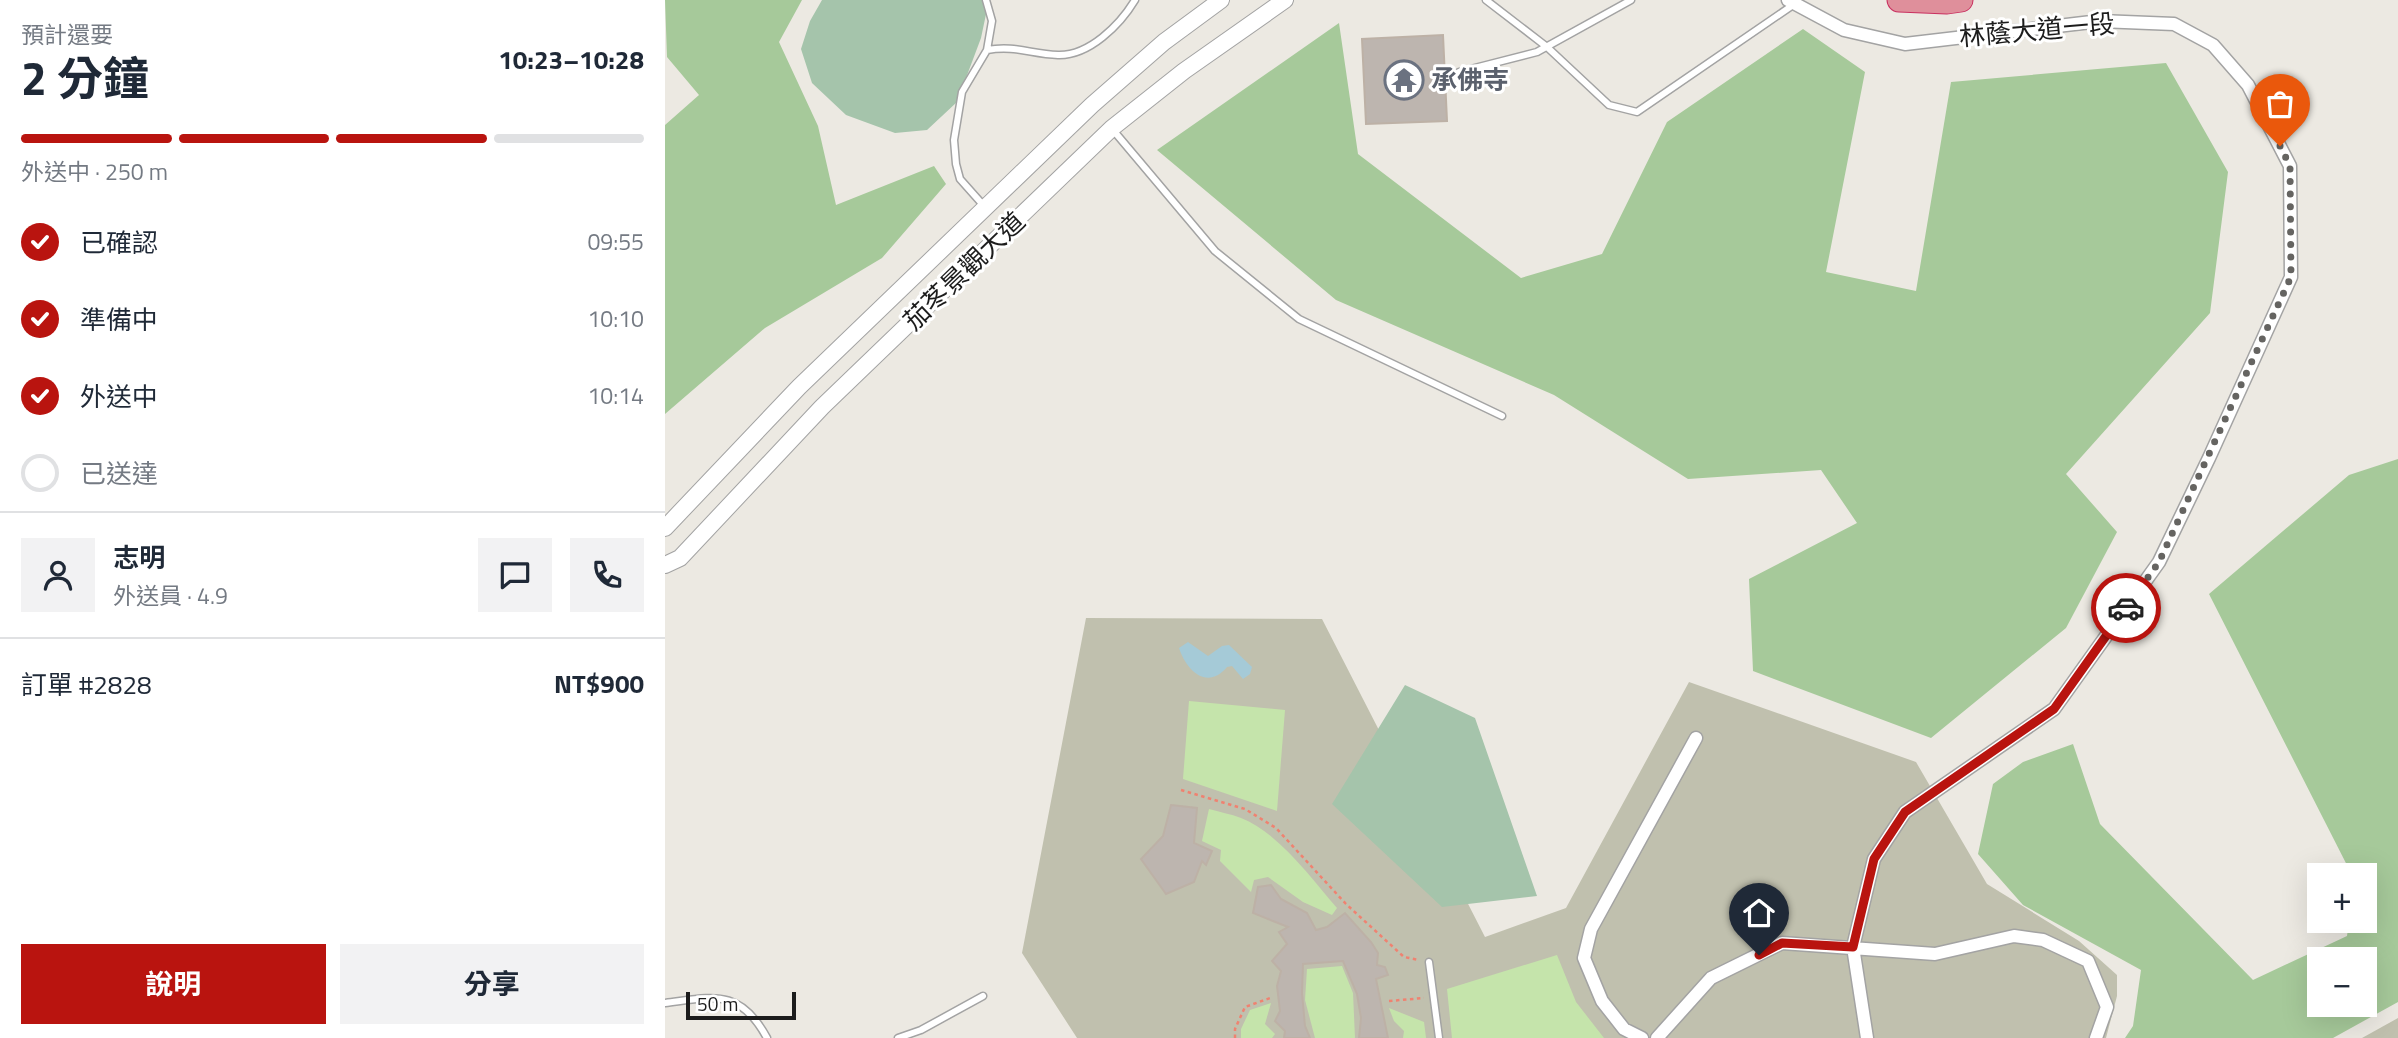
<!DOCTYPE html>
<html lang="zh-TW">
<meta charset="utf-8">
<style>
:root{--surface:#fff;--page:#f2f2f3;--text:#1f2937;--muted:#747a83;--line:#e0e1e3;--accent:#b9140f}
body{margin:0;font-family:"Titillium Web","Noto Sans TC",sans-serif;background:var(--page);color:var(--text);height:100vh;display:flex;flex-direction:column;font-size:26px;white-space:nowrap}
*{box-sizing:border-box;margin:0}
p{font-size:23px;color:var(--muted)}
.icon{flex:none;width:38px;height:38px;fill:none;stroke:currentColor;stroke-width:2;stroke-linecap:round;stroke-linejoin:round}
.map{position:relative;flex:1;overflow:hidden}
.details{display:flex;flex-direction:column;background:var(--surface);width:665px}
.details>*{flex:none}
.fabs{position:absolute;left:1642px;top:863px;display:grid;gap:14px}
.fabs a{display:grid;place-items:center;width:70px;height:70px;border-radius:0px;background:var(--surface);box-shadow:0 7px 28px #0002;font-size:35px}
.scale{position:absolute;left:21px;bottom:18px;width:110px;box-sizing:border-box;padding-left:7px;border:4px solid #1c1c1c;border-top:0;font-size:19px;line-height:24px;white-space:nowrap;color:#1c1c1c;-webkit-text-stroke:5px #fff;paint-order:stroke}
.pin{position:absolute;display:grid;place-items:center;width:60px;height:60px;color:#fff;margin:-72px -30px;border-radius:50% 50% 50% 0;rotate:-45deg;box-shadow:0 0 7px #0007}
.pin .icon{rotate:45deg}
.courier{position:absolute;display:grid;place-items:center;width:70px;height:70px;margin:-35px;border:5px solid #b9140f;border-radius:50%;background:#fff;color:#222;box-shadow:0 2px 9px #0007}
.head em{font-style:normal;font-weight:700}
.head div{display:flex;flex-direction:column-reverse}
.head{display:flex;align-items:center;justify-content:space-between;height:119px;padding:0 21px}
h1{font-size:46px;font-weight:700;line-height:52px}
.bar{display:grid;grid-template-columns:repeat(4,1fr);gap:10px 7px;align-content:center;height:84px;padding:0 21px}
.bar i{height:9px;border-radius:5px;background:var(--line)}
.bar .selected{background:var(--accent)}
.bar p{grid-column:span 4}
.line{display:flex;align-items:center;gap:18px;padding:0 21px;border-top:2px solid var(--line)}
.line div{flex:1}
.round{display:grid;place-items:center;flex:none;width:74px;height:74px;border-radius:0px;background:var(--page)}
ol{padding:0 21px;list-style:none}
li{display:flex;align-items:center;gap:21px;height:77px}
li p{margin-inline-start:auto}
li .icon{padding:7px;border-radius:50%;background:var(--accent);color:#fff;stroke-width:4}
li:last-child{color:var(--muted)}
li i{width:38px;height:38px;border:4px solid var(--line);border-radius:50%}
.cta{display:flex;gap:14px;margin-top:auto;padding:14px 21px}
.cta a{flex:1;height:80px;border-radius:0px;background:var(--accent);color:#fff;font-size:28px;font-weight:700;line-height:80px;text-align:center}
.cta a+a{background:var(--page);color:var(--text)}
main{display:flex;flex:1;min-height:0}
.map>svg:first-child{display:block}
.construction{fill:#c0c0ae}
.grass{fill:#c5e4ab}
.forest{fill:#a6c99a;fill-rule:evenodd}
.cemetery{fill:#a5c4ab}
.water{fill:#a5cad7}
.building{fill:#bdb5af;stroke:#bdb1a6;stroke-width:2}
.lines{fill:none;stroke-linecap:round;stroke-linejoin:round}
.service-casing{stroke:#a3a3a3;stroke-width:9}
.minor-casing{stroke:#a3a3a3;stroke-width:15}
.tertiary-casing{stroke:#a3a3a3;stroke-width:18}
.motorway-casing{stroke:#c93060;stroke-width:25}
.path{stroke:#ef8271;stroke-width:2.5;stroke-dasharray:3.5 3.5;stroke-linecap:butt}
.service{stroke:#fff;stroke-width:6}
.minor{stroke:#fff;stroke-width:12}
.tertiary{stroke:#fff;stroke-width:16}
.motorway{stroke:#df8f9b;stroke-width:23}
.done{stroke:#656461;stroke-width:7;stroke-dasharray:0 12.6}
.route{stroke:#b9140f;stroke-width:9}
.labels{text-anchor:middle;stroke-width:6;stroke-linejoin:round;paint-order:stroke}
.street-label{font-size:26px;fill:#1c1c1c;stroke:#fff}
.worship-label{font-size:26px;font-weight:bold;fill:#5b616d;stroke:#fff;text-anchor:start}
</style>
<main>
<section class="details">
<div class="head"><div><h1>2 分鐘</h1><p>預計還要</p></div><em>10:23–10:28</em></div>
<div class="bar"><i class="selected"></i><i class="selected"></i><i class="selected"></i><i></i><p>外送中 · 250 m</p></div>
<ol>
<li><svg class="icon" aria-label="check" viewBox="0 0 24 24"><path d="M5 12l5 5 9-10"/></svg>已確認<p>09:55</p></li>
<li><svg class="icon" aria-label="check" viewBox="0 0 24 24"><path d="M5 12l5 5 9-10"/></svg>準備中<p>10:10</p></li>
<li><svg class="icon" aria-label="check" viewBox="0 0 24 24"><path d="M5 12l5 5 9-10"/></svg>外送中<p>10:14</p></li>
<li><i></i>已送達</li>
</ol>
<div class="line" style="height:126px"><a class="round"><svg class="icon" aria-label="person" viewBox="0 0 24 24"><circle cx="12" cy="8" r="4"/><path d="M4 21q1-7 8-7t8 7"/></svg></a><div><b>志明</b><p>外送員 · 4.9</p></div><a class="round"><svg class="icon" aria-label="chat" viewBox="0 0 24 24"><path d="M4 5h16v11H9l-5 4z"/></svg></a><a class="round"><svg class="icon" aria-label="phone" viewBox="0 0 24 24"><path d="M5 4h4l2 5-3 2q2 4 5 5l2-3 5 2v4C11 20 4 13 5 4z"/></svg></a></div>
<div class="line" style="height:91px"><div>訂單 #2828</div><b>NT$900</b></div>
<div class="cta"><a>說明</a><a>分享</a></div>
</section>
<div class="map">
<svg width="1733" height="1038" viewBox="0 0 1733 1038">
<rect width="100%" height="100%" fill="#ece9e2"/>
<path class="construction" d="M421,618L657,619L820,937L901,908L1024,682L1251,762L1322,884L1414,941L1452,975V996L1441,1038H412L357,953Z
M1733,1018V1038H1697Z"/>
<path class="grass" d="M524,701L620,710L612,811L518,779Z
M544,809C554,812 566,814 576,818C613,832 647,879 672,908L667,915L638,902L603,877L589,880L586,892L555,861L556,850L537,841Z
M892,955L911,1002L939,1038H787L782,989Z
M677,966L688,993L690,1038H650L640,1000L642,969Z
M606,1003L600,1024L610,1034L607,1038H576V1029L585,1010Z
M724,1008L759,1022L761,1038H738L739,1031L729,1021Z"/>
<path class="forest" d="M0,0H137L114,42L153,126L171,205L269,166L281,184L217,258L100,328L0,414V125L34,95L2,57Z
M674,23L693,154L856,278L937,254L1002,122L1138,29L1200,72L1161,272L1251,291L1286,82L1501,63L1563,172L1545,313L1401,474L1452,532L1401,628L1266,738L1088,671L1084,579L1192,523L1156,470L1023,479L889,395L671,300L492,150Z
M1733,459V1002L1668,1038H1460L1468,1026L1476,970L1358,905L1313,854L1328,784L1358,762L1408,744L1435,824L1588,980L1682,936L1684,921L1699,920V875H1687L1544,594L1684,475ZM1699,959V1004H1654V959Z"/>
<path class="cemetery" d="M157,0H324L316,38L292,102L262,130L230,133L181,115L147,83L136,49L145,21Z
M740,685L810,718L872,896L777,907L667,804Z"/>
<path class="water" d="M523,642L543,656L557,646L564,645L587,667L585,674L578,679L567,666L562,667C542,691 521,670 514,648Z"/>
<path class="building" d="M778,35L782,121L701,124L697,39Z
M506,805L532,808L529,843L547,851L541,865L537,861L529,882L501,894L476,859L498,836Z
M606,885L616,899L642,913L651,930L662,927L680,913L706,942L713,953L712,965L720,967L723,975L711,979L723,1038H694L696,1018L692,994L678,961L638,964L637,993L640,1026L645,1038H619L620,1031L610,1021L615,1011L612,986L616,971L607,961L622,944L614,932L623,927L588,913L593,887Z"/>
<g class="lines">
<g class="service-casing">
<path id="service" d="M321,0L327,21L322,50C350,45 366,54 393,55C424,56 455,25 470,0
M821,0L882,47L944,105L972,112L1128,5
M794,72L872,52L966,0
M448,130L550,251L634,319L837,416
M319,206L295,179L291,164L289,140L297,92L322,50
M764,962L774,1038
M0,1003C49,997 75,988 102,1038
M233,1038L256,1030L318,996"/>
</g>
<g class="minor-casing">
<path id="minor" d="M1123,0L1179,30L1240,44L1435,21L1509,24L1548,45L1583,85L1625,166L1626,277L1544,458L1494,562L1389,709L1240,812L1209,859L1188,947L1202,1038
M977,1038L959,1029L937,1001L919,958L926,929L1031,738
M992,1038L1046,978L1117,943L1270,954L1349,936L1378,940L1423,961L1442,1007L1431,1038"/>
</g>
<g class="tertiary-casing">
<path id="tertiary" d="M0,528L134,387L427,105L499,42L556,0
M0,565L15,558L157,407L447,128L519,71L620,0"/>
</g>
<g class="motorway-casing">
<path id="motorway" d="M1234,0L1282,2L1296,0"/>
</g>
<path class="path" d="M516,790L580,809L611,828L681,904L739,957L754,960
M724,1001L759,998
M570,1038V1029L580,1007L608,997"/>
<use href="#service" class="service"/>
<use href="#minor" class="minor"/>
<use href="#tertiary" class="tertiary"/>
<use href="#motorway" class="motorway"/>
</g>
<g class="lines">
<path class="done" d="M1461,608L1494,562L1626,277L1625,166L1615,146"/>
<path class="route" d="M1094,955L1117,943L1188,947L1209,859L1240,812L1389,709L1461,608"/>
</g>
<defs>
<g id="temple-ring" transform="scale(2.0125)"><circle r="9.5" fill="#fff" stroke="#6b7280" stroke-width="1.5"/><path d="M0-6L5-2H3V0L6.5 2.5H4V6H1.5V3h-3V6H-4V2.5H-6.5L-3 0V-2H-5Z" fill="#6b7280"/></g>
</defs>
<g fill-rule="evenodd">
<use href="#temple-ring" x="739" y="80"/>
</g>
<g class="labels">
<g class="street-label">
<text transform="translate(1372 30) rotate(-5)" y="9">林蔭大道一段</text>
<text transform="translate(299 271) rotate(-44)" y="9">茄苳景觀大道</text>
</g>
<g class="worship-label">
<text x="766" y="89">承佛寺</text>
</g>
</g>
</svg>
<div class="fabs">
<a>+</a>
<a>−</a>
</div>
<div class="scale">50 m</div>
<div class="pin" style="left:1615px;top:146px;background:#ea580c"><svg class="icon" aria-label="bag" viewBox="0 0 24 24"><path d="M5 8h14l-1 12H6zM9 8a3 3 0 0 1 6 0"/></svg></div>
<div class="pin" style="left:1094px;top:955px;background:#1f2937"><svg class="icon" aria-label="home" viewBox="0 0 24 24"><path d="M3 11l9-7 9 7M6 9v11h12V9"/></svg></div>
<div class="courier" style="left:1461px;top:608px"><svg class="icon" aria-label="car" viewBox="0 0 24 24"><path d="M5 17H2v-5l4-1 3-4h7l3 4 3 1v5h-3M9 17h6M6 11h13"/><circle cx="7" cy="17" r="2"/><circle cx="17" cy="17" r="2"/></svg></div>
</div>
</main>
